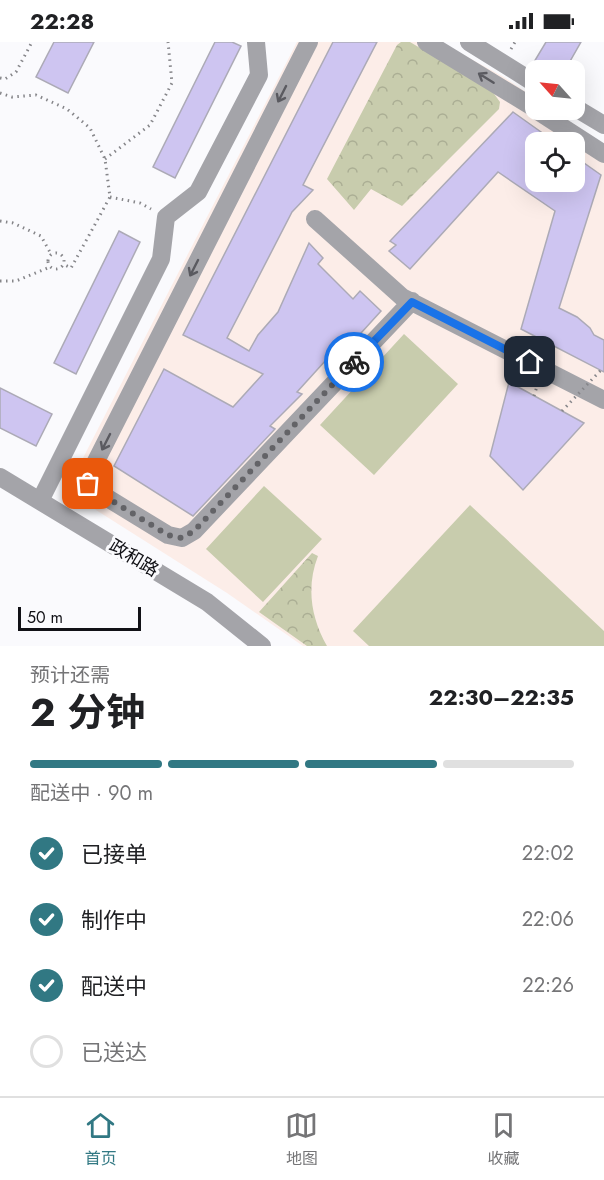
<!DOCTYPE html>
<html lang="zh">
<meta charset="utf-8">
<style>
:root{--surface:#fff;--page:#f2f2f2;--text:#202124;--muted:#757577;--line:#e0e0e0;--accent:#317883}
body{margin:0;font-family:Jost,"Noto Sans SC",sans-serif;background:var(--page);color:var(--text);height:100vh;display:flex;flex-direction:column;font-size:22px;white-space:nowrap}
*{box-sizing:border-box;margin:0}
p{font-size:20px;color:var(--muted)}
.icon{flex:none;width:33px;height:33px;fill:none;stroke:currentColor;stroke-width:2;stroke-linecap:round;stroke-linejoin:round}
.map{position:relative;height:604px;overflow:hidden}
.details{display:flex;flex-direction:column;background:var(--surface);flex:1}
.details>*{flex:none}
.needle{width:39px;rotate:297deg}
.tools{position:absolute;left:525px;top:18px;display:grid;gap:12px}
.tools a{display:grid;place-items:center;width:60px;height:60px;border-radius:12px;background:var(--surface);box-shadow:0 6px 24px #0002;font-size:30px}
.scale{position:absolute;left:18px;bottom:15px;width:123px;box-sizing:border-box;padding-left:6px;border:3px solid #111116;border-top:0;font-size:16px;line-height:21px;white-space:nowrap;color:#111116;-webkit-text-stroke:4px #fafafd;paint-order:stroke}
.pin{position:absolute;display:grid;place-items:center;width:51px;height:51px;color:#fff;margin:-26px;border-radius:12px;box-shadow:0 3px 9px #0006}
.courier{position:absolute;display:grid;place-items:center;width:60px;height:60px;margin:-30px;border:4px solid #1a73e8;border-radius:50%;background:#fff;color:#222;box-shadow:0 2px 8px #0007}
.summary em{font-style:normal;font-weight:700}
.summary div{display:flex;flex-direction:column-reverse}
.summary{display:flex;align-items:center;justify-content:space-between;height:102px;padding:0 30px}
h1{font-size:39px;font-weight:700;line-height:45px}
.bar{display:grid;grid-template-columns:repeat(4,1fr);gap:9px 6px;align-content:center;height:72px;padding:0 30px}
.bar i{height:8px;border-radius:4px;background:var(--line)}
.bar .active{background:var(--accent)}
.bar p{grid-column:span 4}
ol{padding:0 30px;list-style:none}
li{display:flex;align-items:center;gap:18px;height:66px}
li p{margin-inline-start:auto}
li .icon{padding:6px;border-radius:50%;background:var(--accent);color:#fff;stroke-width:4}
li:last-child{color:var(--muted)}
li i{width:33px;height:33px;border:3px solid var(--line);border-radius:50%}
.status{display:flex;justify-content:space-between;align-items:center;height:42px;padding:0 30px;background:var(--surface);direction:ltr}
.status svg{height:16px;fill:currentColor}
.dock{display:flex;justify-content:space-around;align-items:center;height:84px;border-top:2px solid var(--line);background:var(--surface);font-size:16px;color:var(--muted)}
.dock a{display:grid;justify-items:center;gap:3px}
.dock .active{color:var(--accent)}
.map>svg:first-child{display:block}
.education{fill:#fcede8;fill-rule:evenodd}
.park{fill:url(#park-crowns)}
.pitch{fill:#c8ccad}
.building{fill:#cec5f1;stroke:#acaab6;stroke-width:1.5}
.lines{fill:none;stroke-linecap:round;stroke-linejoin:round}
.path{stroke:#858589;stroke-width:3;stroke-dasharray:1.5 4.5;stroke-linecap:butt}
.minor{stroke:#a4a4a9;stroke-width:18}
.path-bridge{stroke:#858589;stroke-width:3;stroke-dasharray:1.5 4.5;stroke-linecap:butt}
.oneway{stroke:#5a5a60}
.done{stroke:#636367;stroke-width:6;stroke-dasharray:0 10.8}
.route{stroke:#1a73e8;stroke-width:8}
.labels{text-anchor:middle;stroke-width:6;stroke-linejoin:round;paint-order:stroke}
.street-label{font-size:18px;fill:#111116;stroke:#fafafd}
</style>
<div class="status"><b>22:28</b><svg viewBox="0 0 49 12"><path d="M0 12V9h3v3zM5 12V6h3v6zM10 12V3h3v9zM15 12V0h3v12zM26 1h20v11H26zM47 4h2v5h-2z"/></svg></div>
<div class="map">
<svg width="604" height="604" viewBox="0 0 604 604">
<defs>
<pattern id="park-crowns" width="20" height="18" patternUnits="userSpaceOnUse" patternTransform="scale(1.5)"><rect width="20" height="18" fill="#c8ccad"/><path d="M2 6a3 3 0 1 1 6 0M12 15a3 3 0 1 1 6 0" fill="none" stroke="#abae94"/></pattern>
</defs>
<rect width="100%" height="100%" fill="#fafafd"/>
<path class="education" d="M297,0H440L502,34L535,56L536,68H552L604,102V604H303L227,551L66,449ZM536,100H574V140H536Z"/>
<path class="park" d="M401,0H410L492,49L500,60L499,67L402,164L371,147L354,168L327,137L397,3Z
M312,511L318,514C306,545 311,576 327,604H307L259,570Z"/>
<path class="pitch" d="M404,292L458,342L374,433L320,383Z
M264,444L322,497L263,560L206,507Z
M470,463L604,589V604H369L353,589Z"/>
<path class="building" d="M54,0H94L68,51L36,35Z
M215,0H232L241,4L175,136L153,125Z
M333,0H377L303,143L313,148L292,170L227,296L249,309L258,293L278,270L309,201L323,216L318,222L353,257L360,249L381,269L332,323L326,318L297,350L302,352L270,384L275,387L193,474L114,424L164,327L233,365L263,332L183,293Z
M546,0H581L565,28H536L531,25Z
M513,70L555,100H536V140H574V114L601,133L559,266L577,275L590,286L594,293L604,298V330L521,287L555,169L498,130L410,227L389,209L396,203L390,199Z
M119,189L140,200L76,332L54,321Z
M509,340L584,381L523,448L490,414Z
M0,346L52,372L36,404L0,386Z"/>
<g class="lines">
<path class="path" d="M511,7L515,0
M0,36L5,37L16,30L32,0
M0,51L12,55L36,53L67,67L90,86L105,117L110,155L71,226L63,222
M105,117L150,83L172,41L168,0
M110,155L140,161L151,167
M0,179L13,181L41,194L51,212
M48 219a8 8 0 1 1 16 0a8 8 0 1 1-16 0Z
M0,239H16L50,225"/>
<path class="minor" d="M309,0L90,431L88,442L91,446L168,493L182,496L194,489L412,259
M426,0L536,67
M469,0L536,42
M574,65L604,83
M536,68L604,112
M315,177L402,255L604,358
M0,435L207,560L262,604
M40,459L161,217L166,175L198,150L259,33L256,0"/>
<path class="path-bridge" d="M534,354L550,302
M562,369L601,328"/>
</g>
<defs><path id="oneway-shaft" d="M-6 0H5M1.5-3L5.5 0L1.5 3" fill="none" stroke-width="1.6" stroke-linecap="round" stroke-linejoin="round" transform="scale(1.5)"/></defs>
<g class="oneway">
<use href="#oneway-shaft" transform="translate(486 36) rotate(-148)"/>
<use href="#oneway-shaft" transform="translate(282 52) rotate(117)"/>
<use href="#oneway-shaft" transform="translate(194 226) rotate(117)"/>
<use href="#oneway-shaft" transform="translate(106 400) rotate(117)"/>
</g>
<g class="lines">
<path class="done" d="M88,442L91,446L168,493L182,496L194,489L354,320"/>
<path class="route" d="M354,320L412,260L530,320"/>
</g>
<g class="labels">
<g class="street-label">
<text transform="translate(134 516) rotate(31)" y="6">政和路</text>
</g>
</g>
</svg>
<div class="tools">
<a><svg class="needle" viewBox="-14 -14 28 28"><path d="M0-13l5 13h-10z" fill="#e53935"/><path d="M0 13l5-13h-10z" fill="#757577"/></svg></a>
<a><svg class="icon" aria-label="locate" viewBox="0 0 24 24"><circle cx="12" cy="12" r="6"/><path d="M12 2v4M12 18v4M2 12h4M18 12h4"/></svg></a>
</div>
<div class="scale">50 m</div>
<div class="pin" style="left:88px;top:442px;background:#ea580c"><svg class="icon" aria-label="bag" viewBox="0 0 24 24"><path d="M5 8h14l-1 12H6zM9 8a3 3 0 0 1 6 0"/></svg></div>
<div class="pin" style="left:530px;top:320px;background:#1f2937"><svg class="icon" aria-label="home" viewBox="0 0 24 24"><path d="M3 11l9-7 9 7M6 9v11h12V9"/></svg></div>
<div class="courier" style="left:354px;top:320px"><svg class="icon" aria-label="bike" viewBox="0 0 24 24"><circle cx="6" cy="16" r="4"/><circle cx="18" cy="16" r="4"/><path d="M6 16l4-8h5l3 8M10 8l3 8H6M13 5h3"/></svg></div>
</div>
<section class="details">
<div class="summary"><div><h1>2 分钟</h1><p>预计还需</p></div><em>22:30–22:35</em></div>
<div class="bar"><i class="active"></i><i class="active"></i><i class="active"></i><i></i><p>配送中 · 90 m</p></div>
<ol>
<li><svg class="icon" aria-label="check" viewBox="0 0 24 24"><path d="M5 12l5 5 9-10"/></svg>已接单<p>22:02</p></li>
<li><svg class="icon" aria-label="check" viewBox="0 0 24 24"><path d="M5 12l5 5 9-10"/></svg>制作中<p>22:06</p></li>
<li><svg class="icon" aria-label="check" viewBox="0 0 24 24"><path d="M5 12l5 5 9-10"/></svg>配送中<p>22:26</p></li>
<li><i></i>已送达</li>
</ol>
</section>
<nav class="dock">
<a class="active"><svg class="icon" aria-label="home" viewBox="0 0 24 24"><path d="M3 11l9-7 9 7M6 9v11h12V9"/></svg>首页</a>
<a><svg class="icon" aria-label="map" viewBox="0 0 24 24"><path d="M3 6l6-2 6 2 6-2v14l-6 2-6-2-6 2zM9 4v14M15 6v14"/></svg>地图</a>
<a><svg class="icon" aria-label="saved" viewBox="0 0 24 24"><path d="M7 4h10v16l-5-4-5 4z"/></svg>收藏</a>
</nav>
